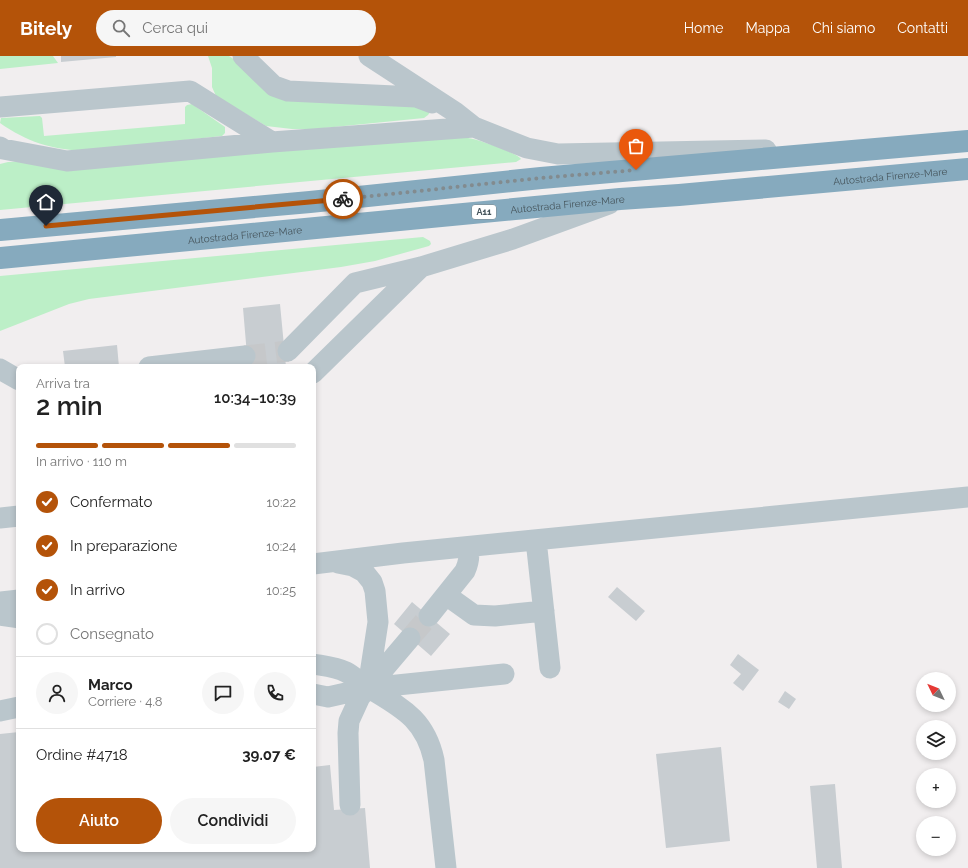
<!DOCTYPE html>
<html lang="it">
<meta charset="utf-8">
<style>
:root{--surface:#fff;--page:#f6f6f6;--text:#222;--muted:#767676;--line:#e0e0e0;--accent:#b45309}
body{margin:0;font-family:Raleway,sans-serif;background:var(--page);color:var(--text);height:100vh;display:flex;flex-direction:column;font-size:15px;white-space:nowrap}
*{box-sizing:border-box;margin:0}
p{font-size:13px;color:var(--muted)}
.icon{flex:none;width:22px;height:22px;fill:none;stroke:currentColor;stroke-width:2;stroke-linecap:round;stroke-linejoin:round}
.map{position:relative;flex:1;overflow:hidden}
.drawer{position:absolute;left:16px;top:308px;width:300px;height:488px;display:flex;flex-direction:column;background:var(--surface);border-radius:8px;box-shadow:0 2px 6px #0003}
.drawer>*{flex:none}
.needle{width:26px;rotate:313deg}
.buttons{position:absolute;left:916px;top:616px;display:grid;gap:8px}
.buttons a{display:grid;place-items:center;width:40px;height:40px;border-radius:50%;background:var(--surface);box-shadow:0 2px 6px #0003;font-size:20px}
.pin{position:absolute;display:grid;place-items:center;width:34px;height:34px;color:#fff;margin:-41px -17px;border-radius:50% 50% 50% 0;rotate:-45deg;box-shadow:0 0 4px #0007}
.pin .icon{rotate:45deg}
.courier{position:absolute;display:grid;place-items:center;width:40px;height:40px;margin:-20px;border:3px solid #b45309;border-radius:50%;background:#fff;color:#222;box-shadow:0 1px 5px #0007}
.head em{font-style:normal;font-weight:600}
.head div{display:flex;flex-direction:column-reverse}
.head{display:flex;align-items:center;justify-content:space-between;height:68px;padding:0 20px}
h1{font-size:26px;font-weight:600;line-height:30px}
.bar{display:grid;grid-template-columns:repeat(4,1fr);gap:6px 4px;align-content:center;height:48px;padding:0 20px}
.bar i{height:5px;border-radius:3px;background:var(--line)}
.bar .selected{background:var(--accent)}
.bar p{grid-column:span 4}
.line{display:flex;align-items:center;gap:10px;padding:0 20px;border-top:1px solid var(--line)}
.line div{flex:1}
.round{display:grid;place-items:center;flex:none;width:42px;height:42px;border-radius:21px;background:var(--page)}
ol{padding:0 20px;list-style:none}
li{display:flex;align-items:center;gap:12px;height:44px}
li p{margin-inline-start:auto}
li .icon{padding:4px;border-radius:50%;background:var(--accent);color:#fff;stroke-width:4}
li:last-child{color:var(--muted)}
li i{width:22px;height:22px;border:2px solid var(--line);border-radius:50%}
.primary-button{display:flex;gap:8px;margin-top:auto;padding:8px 20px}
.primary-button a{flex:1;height:46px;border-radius:24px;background:var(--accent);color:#fff;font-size:16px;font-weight:600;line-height:46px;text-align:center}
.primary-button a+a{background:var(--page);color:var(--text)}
header{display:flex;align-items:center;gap:24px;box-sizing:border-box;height:56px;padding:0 20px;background:var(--accent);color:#fff}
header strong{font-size:19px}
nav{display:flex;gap:22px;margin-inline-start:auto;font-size:14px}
.search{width:280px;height:36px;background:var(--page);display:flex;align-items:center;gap:10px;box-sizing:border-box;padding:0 14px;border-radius:22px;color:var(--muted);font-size:15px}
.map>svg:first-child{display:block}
.green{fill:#bcefc7}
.building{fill:#c8cdd1}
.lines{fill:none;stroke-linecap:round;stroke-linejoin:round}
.minor-tunnel{stroke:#c6c8ca;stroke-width:21;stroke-dasharray:21 10;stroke-linecap:butt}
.minor{stroke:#bac6cc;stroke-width:21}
.highway{stroke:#86aabe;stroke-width:22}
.done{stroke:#828b8f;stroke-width:4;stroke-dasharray:0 7.2}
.route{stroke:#b45309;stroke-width:5}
.labels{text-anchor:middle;stroke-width:3.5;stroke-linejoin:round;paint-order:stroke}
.shield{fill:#fff;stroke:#7e888d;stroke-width:1}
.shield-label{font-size:9px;font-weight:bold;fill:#46555c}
.street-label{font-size:10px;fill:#46555c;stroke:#fff}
</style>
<header>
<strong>Bitely</strong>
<div class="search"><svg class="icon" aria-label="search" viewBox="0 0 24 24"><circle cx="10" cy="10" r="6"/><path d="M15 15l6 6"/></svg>Cerca qui</div>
<nav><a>Home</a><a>Mappa</a><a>Chi siamo</a><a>Contatti</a></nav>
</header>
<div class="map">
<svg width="968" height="812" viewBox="0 0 968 812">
<rect width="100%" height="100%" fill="#f1eeef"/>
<path class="green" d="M0,0H53L58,7L0,13Z
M208,0H229L235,4L263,31L399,45L431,55L428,59L424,62L314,73H292L266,70L216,40L212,31V12Z
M192,48L225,71V77L222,80L83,95C51,93 27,86 0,67L1,62L40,60L42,62L44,80L185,68V51L187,49Z
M449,80C455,81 462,81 468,82C477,83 518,97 521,103L516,106L0,154V108L8,106Z
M423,181L430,185L431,188L429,190L375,205L341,211L89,243L69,248L0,275V220Z"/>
<path class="building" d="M61,0H116V1L61,6Z
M280,248L286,311H248L243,252Z
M117,289L119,311H65L63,295Z
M617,531L645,555L636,565L608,541Z
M412,546L450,578L431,600L394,568Z
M738,598L759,614L743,635L733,627L741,618L730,609Z
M785,635L796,643L789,653L778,646Z
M19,676V793H313V711L330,709L334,754L365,752L370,812H0V678Z
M721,691L730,785L666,792L656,698Z
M835,728L842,812H817L810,730Z"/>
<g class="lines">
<path class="minor-tunnel" d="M245,300L288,295
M410,582L429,560"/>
<path class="minor" d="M243,0L274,30L288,35L416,41L432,47
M369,0L455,56L474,71L527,92L558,98L766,94
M0,51L190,35L272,86
M0,91L3,93L67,105L272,86L474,71
M288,295L355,227L421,211L513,183L609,148
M149,311L245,300
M0,313L19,324
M313,317L421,211
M0,462L19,460
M536,484L550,612
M338,507L353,510L364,516L372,526L375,535L378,566L368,631
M313,508L403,497L968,441
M446,539L474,559L495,560L544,555
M0,546L19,544
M0,559L19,562
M429,560L465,515C469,506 470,500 468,491
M313,608C324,610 336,611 346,616C354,620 361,628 369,632C402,652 425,663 434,704L446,812
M313,638L328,641L368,632L504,618
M0,655L19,651
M350,749L348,677L349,665L360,641L410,582"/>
<g class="highway">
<path d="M0,174L310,146L541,122L968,85"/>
<path id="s1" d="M0,202L620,143L679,139L968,113"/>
</g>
</g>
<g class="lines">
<path class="done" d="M343,143L541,122L636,114"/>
<path class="route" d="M46,170L343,143"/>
</g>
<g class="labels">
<rect class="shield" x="472" y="149" width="24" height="14" rx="3"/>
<g class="shield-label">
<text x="484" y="159">A11</text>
</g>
<g class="street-label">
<text dy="4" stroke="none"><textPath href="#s1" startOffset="894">Autostrada Firenze-Mare</textPath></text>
<text dy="4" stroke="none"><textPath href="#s1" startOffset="570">Autostrada Firenze-Mare</textPath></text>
<text dy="4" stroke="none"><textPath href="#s1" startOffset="246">Autostrada Firenze-Mare</textPath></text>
</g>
</g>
</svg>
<div class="buttons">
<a><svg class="needle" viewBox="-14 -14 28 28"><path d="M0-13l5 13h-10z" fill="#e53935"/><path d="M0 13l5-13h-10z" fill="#767676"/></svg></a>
<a><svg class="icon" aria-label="layers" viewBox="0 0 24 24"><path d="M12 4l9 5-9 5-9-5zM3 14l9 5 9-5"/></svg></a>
<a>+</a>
<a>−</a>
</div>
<div class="pin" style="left:636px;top:114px;background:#ea580c"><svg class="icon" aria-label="bag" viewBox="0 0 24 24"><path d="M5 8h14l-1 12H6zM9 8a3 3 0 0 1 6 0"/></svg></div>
<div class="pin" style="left:46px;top:170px;background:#1f2937"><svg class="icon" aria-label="home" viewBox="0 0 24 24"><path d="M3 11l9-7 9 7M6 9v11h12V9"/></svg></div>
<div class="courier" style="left:343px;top:143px"><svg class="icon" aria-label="bike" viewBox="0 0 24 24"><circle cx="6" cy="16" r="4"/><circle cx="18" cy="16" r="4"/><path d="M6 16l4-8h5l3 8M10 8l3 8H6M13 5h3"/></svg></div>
<section class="drawer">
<div class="head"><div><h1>2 min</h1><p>Arriva tra</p></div><em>10:34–10:39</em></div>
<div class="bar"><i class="selected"></i><i class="selected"></i><i class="selected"></i><i></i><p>In arrivo · 110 m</p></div>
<ol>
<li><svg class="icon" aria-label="check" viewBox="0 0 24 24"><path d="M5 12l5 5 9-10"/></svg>Confermato<p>10:22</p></li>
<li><svg class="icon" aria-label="check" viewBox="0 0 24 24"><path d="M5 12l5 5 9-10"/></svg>In preparazione<p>10:24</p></li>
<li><svg class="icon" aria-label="check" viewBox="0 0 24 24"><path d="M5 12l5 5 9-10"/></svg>In arrivo<p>10:25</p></li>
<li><i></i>Consegnato</li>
</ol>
<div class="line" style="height:72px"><a class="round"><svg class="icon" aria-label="person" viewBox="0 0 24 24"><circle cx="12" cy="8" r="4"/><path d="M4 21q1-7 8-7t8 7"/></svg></a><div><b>Marco</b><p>Corriere · 4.8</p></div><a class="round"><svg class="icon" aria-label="chat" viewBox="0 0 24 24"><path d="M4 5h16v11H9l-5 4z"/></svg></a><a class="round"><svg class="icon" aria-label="phone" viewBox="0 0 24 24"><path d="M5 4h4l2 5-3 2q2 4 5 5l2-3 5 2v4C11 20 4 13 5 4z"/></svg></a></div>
<div class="line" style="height:52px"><div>Ordine #4718</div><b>39.07 €</b></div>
<div class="primary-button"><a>Aiuto</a><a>Condividi</a></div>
</section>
</div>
